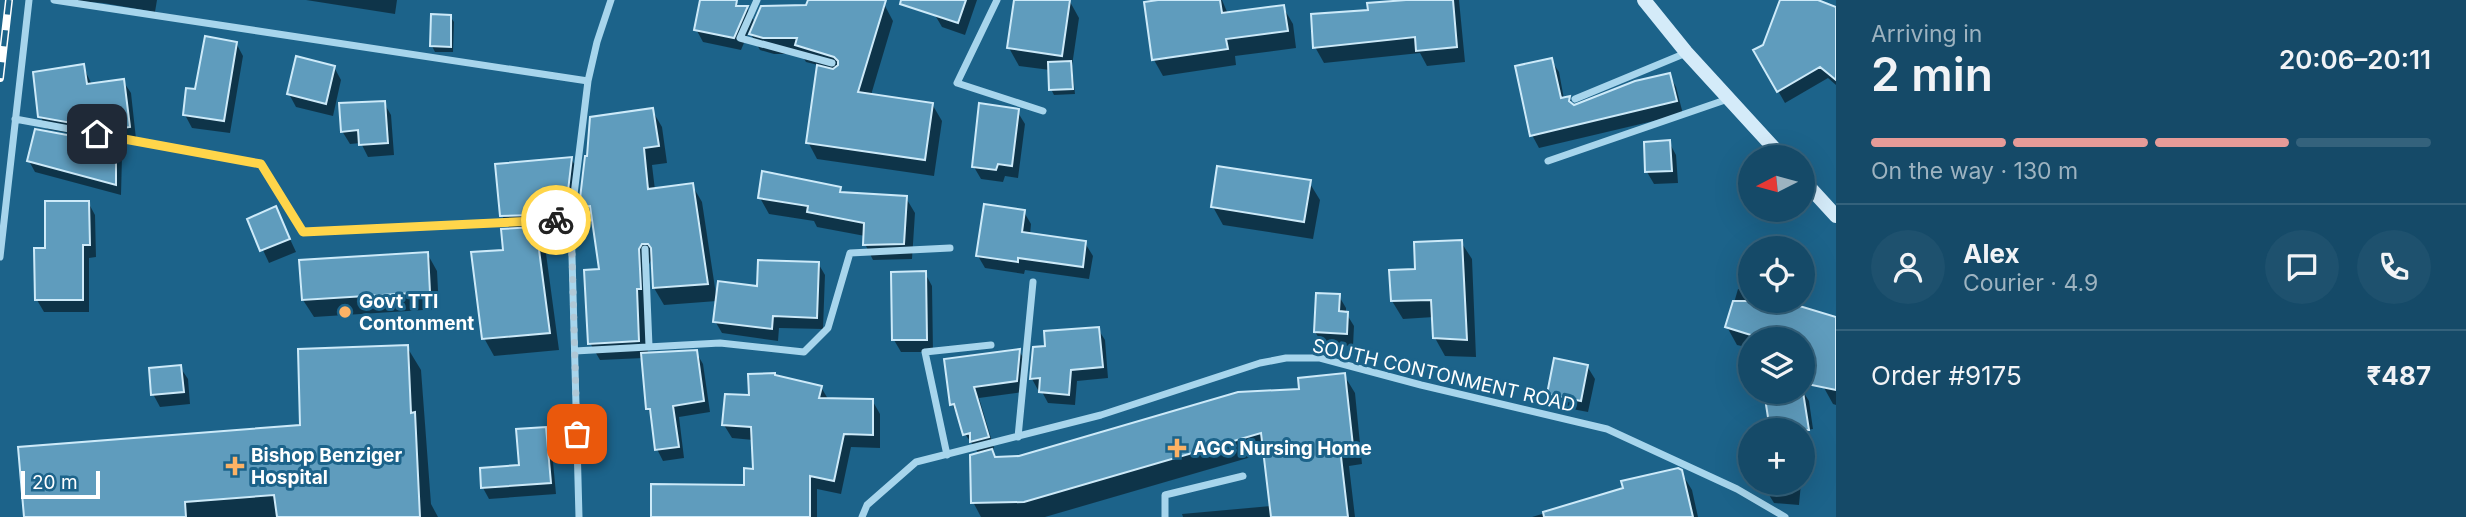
<!DOCTYPE html>
<meta charset="utf-8">
<style>
:root{--surface:#154a68;--page:#1e516e;--text:#f1f3f6;--muted:#9db3c0;--line:#34627c;--accent:#e69b98}
body{margin:0;font-family:Inter,sans-serif;background:var(--page);color:var(--text);height:100vh;display:flex;flex-direction:column;font-size:26px;white-space:nowrap}
*{box-sizing:border-box;margin:0}
p{font-size:23px;color:var(--muted)}
.icon{flex:none;width:38px;height:38px;fill:none;stroke:currentColor;stroke-width:2;stroke-linecap:round;stroke-linejoin:round}
.map{position:relative;flex:1;overflow:hidden}
.panel{display:flex;flex-direction:column;background:var(--surface);width:630px}
.panel>*{flex:none}
.needle{width:46px;rotate:264deg}
.buttons{position:absolute;left:1738px;top:145px;display:grid;gap:14px}
.buttons a{display:grid;place-items:center;width:77px;height:77px;border-radius:50%;background:var(--surface);box-shadow:0 7px 28px #0002,0 0 0 2px var(--line);font-size:35px}
.scale{position:absolute;left:21px;bottom:18px;width:79px;box-sizing:border-box;padding-left:7px;border:4px solid #fff;border-top:0;font-size:19px;line-height:24px;white-space:nowrap;color:#fff;-webkit-text-stroke:5px #1c638a;paint-order:stroke}
.pin{position:absolute;display:grid;place-items:center;width:60px;height:60px;color:#fff;margin:-30px;border-radius:14px;box-shadow:0 4px 10px #0006}
.courier{position:absolute;display:grid;place-items:center;width:70px;height:70px;margin:-35px;border:5px solid #ffd54a;border-radius:50%;background:#fff;color:#222;box-shadow:0 2px 9px #0007}
.summary em{font-style:normal;font-weight:600}
.summary div{display:flex;flex-direction:column-reverse}
.summary{display:flex;align-items:center;justify-content:space-between;height:119px;padding:0 35px}
h1{font-size:46px;font-weight:600;line-height:52px}
.bar{display:grid;grid-template-columns:repeat(4,1fr);gap:10px 7px;align-content:center;height:84px;padding:0 35px}
.bar i{height:9px;border-radius:5px;background:var(--line)}
.bar .selected{background:var(--accent)}
.bar p{grid-column:span 4}
.line{display:flex;align-items:center;gap:18px;padding:0 35px;border-top:2px solid var(--line)}
.line div{flex:1}
.round{display:grid;place-items:center;flex:none;width:74px;height:74px;border-radius:37px;background:var(--page)}
main{display:flex;flex:1;min-height:0}
.map>svg:first-child{display:block}
.shadow{fill:#0007}
.building{fill:#5f9cbd;stroke:#cdeaf9;stroke-width:2}
.lines{fill:none;stroke-linecap:round;stroke-linejoin:round}
.minor{stroke:#a7d5ec;stroke-width:7}
.secondary{stroke:#d4ebf9;stroke-width:14}
.rail-casing{stroke:#fff;stroke-width:8}
.rail{stroke:#1c638a;stroke-width:5;stroke-dasharray:16;stroke-linecap:butt}
.done{stroke:#b0c8d6;stroke-width:7;stroke-dasharray:0 12.6}
.route{stroke:#ffd54a;stroke-width:9}
.poi-dot{fill:#fcb265;stroke:#1c638a;stroke-width:2.5}
.labels{text-anchor:middle;stroke-width:6;stroke-linejoin:round;paint-order:stroke}
.poi-label{font-size:19px;font-weight:bold;fill:#fff;stroke:#1c638a;text-anchor:start}
.street-label{font-size:19px;fill:#fff;stroke:#1c638a}
</style>
<main>
<div class="map">
<svg width="1836" height="517" viewBox="0 0 1836 517">
<rect width="100%" height="100%" fill="#1c638a"/>
<path class="shadow" d="M61,0H157L155,12L103,3Z
M306,0H397L395,14Z
M702,0L736,2L740,8H747L755,23L808,7L810,0H869L884,4L893,21L871,95L932,104L942,121L934,176L817,159L808,142L818,65L806,62L801,54H774L760,50L749,31L741,50L703,42L696,29Z
M940,0H977L965,35L942,27L935,15Z
M1015,0H1069L1079,18L1072,66L1075,94L1054,95L1051,89L1050,70L1019,66L1009,48Z
M1170,0H1222L1228,14L1283,7L1293,24L1296,48L1235,56L1236,65L1163,76L1154,60Z
M1423,0H1459L1465,62L1427,66L1420,53L1324,63L1315,47L1370,11Z
M1782,0H1813L1836,9V85L1828,78L1785,103L1755,51L1764,46Z
M450,16L454,22L453,52H435L432,46Z
M236,43L243,56L230,133L192,128L185,115Z
M1551,60L1559,72L1564,99L1569,98L1574,107L1669,75L1676,87L1683,114L1539,148L1532,135Z
M83,66L92,85L123,81L131,93L136,139L122,141V143L47,129L40,116Z
M334,67L341,80L333,116L296,107L289,94Z
M384,103L391,115L394,155L368,157L361,143L350,144L342,131Z
M652,110L662,127L667,163L652,165L655,190L692,185L702,202L717,301L664,305L654,288L653,255L648,267L645,306L648,355L696,352L703,364L710,412L679,417L684,458L663,461L657,449L652,416L648,409L644,358L600,360L590,343L601,271L594,223H590L580,206Z
M1017,111L1025,124L1018,178L1005,176L1003,182L981,179L974,167Z
M1669,142L1676,155L1678,183L1654,184L1647,172Z
M115,145L122,157L121,195L35,172L29,161Z
M571,159L579,171L573,220L540,223V227H534L545,246L559,350L494,356L484,338L510,230L502,216Z
M1309,182L1320,200L1313,239L1223,225L1213,207Z
M840,189L843,193L906,198L915,213L912,259L873,260L865,244V236L817,227L814,221L769,214L760,198Z
M88,202L95,215L96,257L89,258V312H44L37,300L47,250Z
M276,209L296,252L269,263L249,220Z
M1024,212L1031,224L1030,235L1085,243L1093,256L1089,279L1025,270L1024,274L985,268L978,256Z
M1461,242L1472,259L1476,357L1445,356L1435,338L1434,317L1403,319L1392,301L1417,271Z
M427,253L437,271L439,309L314,317L303,300Z
M818,263L825,275L823,329L779,328L778,341L722,333L715,321Z
M925,273L932,286L933,352H901L894,340Z
M1738,289L1750,293V301H1777L1802,340H1750V348L1737,345L1727,327Z
M1339,296L1346,308V313L1354,326L1353,346L1323,344L1315,332Z
M1098,329L1105,340L1108,378L1077,381L1075,405L1048,403L1041,390H1038L1032,379L1034,349L1047,347Z
M407,347L421,370L431,504L438,517H26L302,426Z
M1019,351L1026,362L1023,392L979,398L994,448L990,449L996,458H1019L1301,390L1344,375L1355,393L1362,464L1349,466L1355,517H1183L1182,514L1271,506L1265,453L1045,517H981L973,502L979,454L965,434L952,404L946,361Z
M1587,366L1595,379L1588,412L1556,406L1549,394Z
M180,367L188,379L190,404L160,407L153,394Z
M776,377L821,387L828,399L872,400L880,414V448L851,447L841,494L817,489V517H653L745,486L755,470L753,440L732,438L724,425L751,397Z
M1836,383V405L1833,404L1823,386Z
M1802,390L1809,401L1813,429L1805,430L1802,466V430H1771L1766,393L1802,392Z
M545,429L551,440L556,494L489,499L483,488L521,466Z
M1681,472L1692,490L1698,517H1532Z
M1767,483H1801L1799,505L1774,503L1766,490Z"/>
<path class="building" d="M700,0H737L736,6H748L734,38L694,30Z
M808,0H886L858,92L933,103L925,160L806,143L817,65L833,69L838,65V61L834,57L795,45L797,38H763L749,34L761,6L806,5Z
M901,0H966L958,23L900,4Z
M1014,0H1070L1062,56L1007,48Z
M1158,0H1220L1222,13L1284,5L1288,31L1226,39L1228,49L1152,60L1144,2Z
M1406,0H1453L1457,47L1416,51L1415,37L1313,48L1311,14L1368,10L1367,3Z
M1780,0H1818L1836,7V80L1820,67L1777,92L1753,50L1763,45Z
M431,14L451,15V47L430,46Z
M205,36L237,42L224,121L183,115L186,88L195,89Z
M296,56L335,66L326,104L287,94Z
M1552,58L1561,98L1570,96L1569,101L1574,105L1635,81L1670,73L1677,101L1530,136L1515,66Z
M1071,61L1073,89L1049,90L1048,62Z
M84,64L87,84L124,79L130,127L116,129V131L38,117L33,72Z
M385,101L388,143L359,145L358,130L341,132L339,103Z
M979,103L1019,109L1012,166L998,164L996,170L972,167Z
M653,108L659,146L644,148L648,189L693,183L708,284L653,288L651,248L648,244H642L639,249L641,289H637L639,341L588,344L584,270L599,269L590,206L579,207L585,156H587L590,117Z
M35,129L116,144V185L27,161Z
M1670,140L1672,171L1645,172L1644,142Z
M572,157L566,208L534,210V215L500,216L495,164Z
M1217,166L1311,180L1304,222L1211,207Z
M762,171L841,187L840,192L907,196L904,244L863,245L864,223L807,212L808,206L758,198Z
M45,201H89L90,245H83V300H35L34,248H45Z
M984,204L1025,210L1022,232L1086,241L1083,267L1018,258V262L976,256Z
M276,206L290,239L260,251L247,219Z
M536,227L550,333L482,339L471,252L503,250L501,229Z
M1462,240L1467,340L1433,338L1431,300L1391,301L1389,270L1415,269L1414,242Z
M428,252L430,292L302,300L299,260Z
M758,260L819,262L817,318L773,316L772,329L713,322L718,281L757,286Z
M926,271L927,340H892L891,272Z
M1316,293L1340,294L1339,311L1348,312L1347,334L1314,332Z
M1733,301H1783L1836,317V390L1802,383V340H1767L1725,327Z
M1099,327L1103,367L1071,370L1069,395L1039,392L1040,378L1030,379L1033,347L1045,346L1044,331Z
M408,345L411,413L415,412L420,517H277L274,495L185,502L186,517H24L18,447L300,425L298,349Z
M1020,349L1017,381L974,387L989,437L970,442V433L963,435L954,404L950,405L944,359Z
M697,350L704,401L673,406L679,447L655,450L650,409H646L641,353Z
M1554,358L1588,365L1581,401L1547,394Z
M181,365L184,392L151,395L149,368Z
M775,373V375L822,386L819,398L873,399V435L844,434L834,481L810,476V517H651V484L744,485V468L753,469L751,427L722,425L725,394L749,395L748,374Z
M1345,373L1353,446L1340,448L1348,517H1271L1261,433L1024,502L971,503L970,455L992,449L995,457L1019,456L1238,392L1299,389L1298,378Z
M1764,392H1803L1809,430H1770Z
M546,427L551,483L481,488L480,468L519,465L516,429Z
M1678,468L1682,470L1693,517H1544L1543,512L1623,488L1621,481Z"/>
<g class="lines">
<path class="minor" d="M54,0L588,81
M757,0L740,38L832,63
M997,0L957,83L1043,111
M1575,99L1686,53
M15,119L261,164L303,232L571,219
M1548,161L1728,99
M645,249L649,346
M0,257L29,0
M575,351L720,343L804,352L828,328L850,253L950,248
M1018,437L1033,282
M947,455L925,352L991,345
M579,517L571,219L588,81L597,42L611,0
M862,517L867,505L916,462L1101,415L1260,363L1286,358H1320L1421,385L1607,429L1737,489L1785,517
M1165,517V495L1243,476"/>
<path class="secondary" d="M1644,0L1686,52L1783,158
M1802,179L1836,216"/>
<g class="rail-casing">
<path id="rail" d="M0,78L9,0"/>
</g>
<use href="#rail" class="rail"/>
</g>
<g class="lines">
<path class="done" d="M556,220L571,219L577,434"/>
<path class="route" d="M97,134L261,164L303,232L556,220"/>
</g>
<g class="poi-dot">
<circle cx="345" cy="312" r="7"/>
<path d="M1173.5 437.5h7v7h7v7h-7v7h-7v-7h-7v-7h7z"/>
<path d="M231.5 455.5h7v7h7v7h-7v7h-7v-7h-7v-7h7z"/>
</g>
<g class="labels">
<g class="poi-label">
<text x="359" y="308">Govt TTI<tspan x="359" dy="22">Contonment</tspan></text>
<text x="1193" y="455">AGC Nursing Home</text>
<text x="251" y="462">Bishop Benziger<tspan x="251" dy="22">Hospital</tspan></text>
</g>
<g class="street-label">
<text transform="translate(1444 375) rotate(13)" y="7">SOUTH CONTONMENT ROAD</text>
</g>
</g>
</svg>
<div class="buttons">
<a><svg class="needle" viewBox="-14 -14 28 28"><path d="M0-13l5 13h-10z" fill="#e53935"/><path d="M0 13l5-13h-10z" fill="#9db3c0"/></svg></a>
<a><svg class="icon" aria-label="locate" viewBox="0 0 24 24"><circle cx="12" cy="12" r="6"/><path d="M12 2v4M12 18v4M2 12h4M18 12h4"/></svg></a>
<a><svg class="icon" aria-label="layers" viewBox="0 0 24 24"><path d="M12 4l9 5-9 5-9-5zM3 14l9 5 9-5"/></svg></a>
<a>+</a>
</div>
<div class="scale">20 m</div>
<div class="pin" style="left:577px;top:434px;background:#ea580c"><svg class="icon" aria-label="bag" viewBox="0 0 24 24"><path d="M5 8h14l-1 12H6zM9 8a3 3 0 0 1 6 0"/></svg></div>
<div class="pin" style="left:97px;top:134px;background:#1f2937"><svg class="icon" aria-label="home" viewBox="0 0 24 24"><path d="M3 11l9-7 9 7M6 9v11h12V9"/></svg></div>
<div class="courier" style="left:556px;top:220px"><svg class="icon" aria-label="bike" viewBox="0 0 24 24"><circle cx="6" cy="16" r="4"/><circle cx="18" cy="16" r="4"/><path d="M6 16l4-8h5l3 8M10 8l3 8H6M13 5h3"/></svg></div>
</div>
<section class="panel">
<div class="summary"><div><h1>2 min</h1><p>Arriving in</p></div><em>20:06–20:11</em></div>
<div class="bar"><i class="selected"></i><i class="selected"></i><i class="selected"></i><i></i><p>On the way · 130 m</p></div>
<div class="line" style="height:126px"><a class="round"><svg class="icon" aria-label="person" viewBox="0 0 24 24"><circle cx="12" cy="8" r="4"/><path d="M4 21q1-7 8-7t8 7"/></svg></a><div><b>Alex</b><p>Courier · 4.9</p></div><a class="round"><svg class="icon" aria-label="chat" viewBox="0 0 24 24"><path d="M4 5h16v11H9l-5 4z"/></svg></a><a class="round"><svg class="icon" aria-label="phone" viewBox="0 0 24 24"><path d="M5 4h4l2 5-3 2q2 4 5 5l2-3 5 2v4C11 20 4 13 5 4z"/></svg></a></div>
<div class="line" style="height:91px"><div>Order #9175</div><b>₹487</b></div>
</section>
</main>
